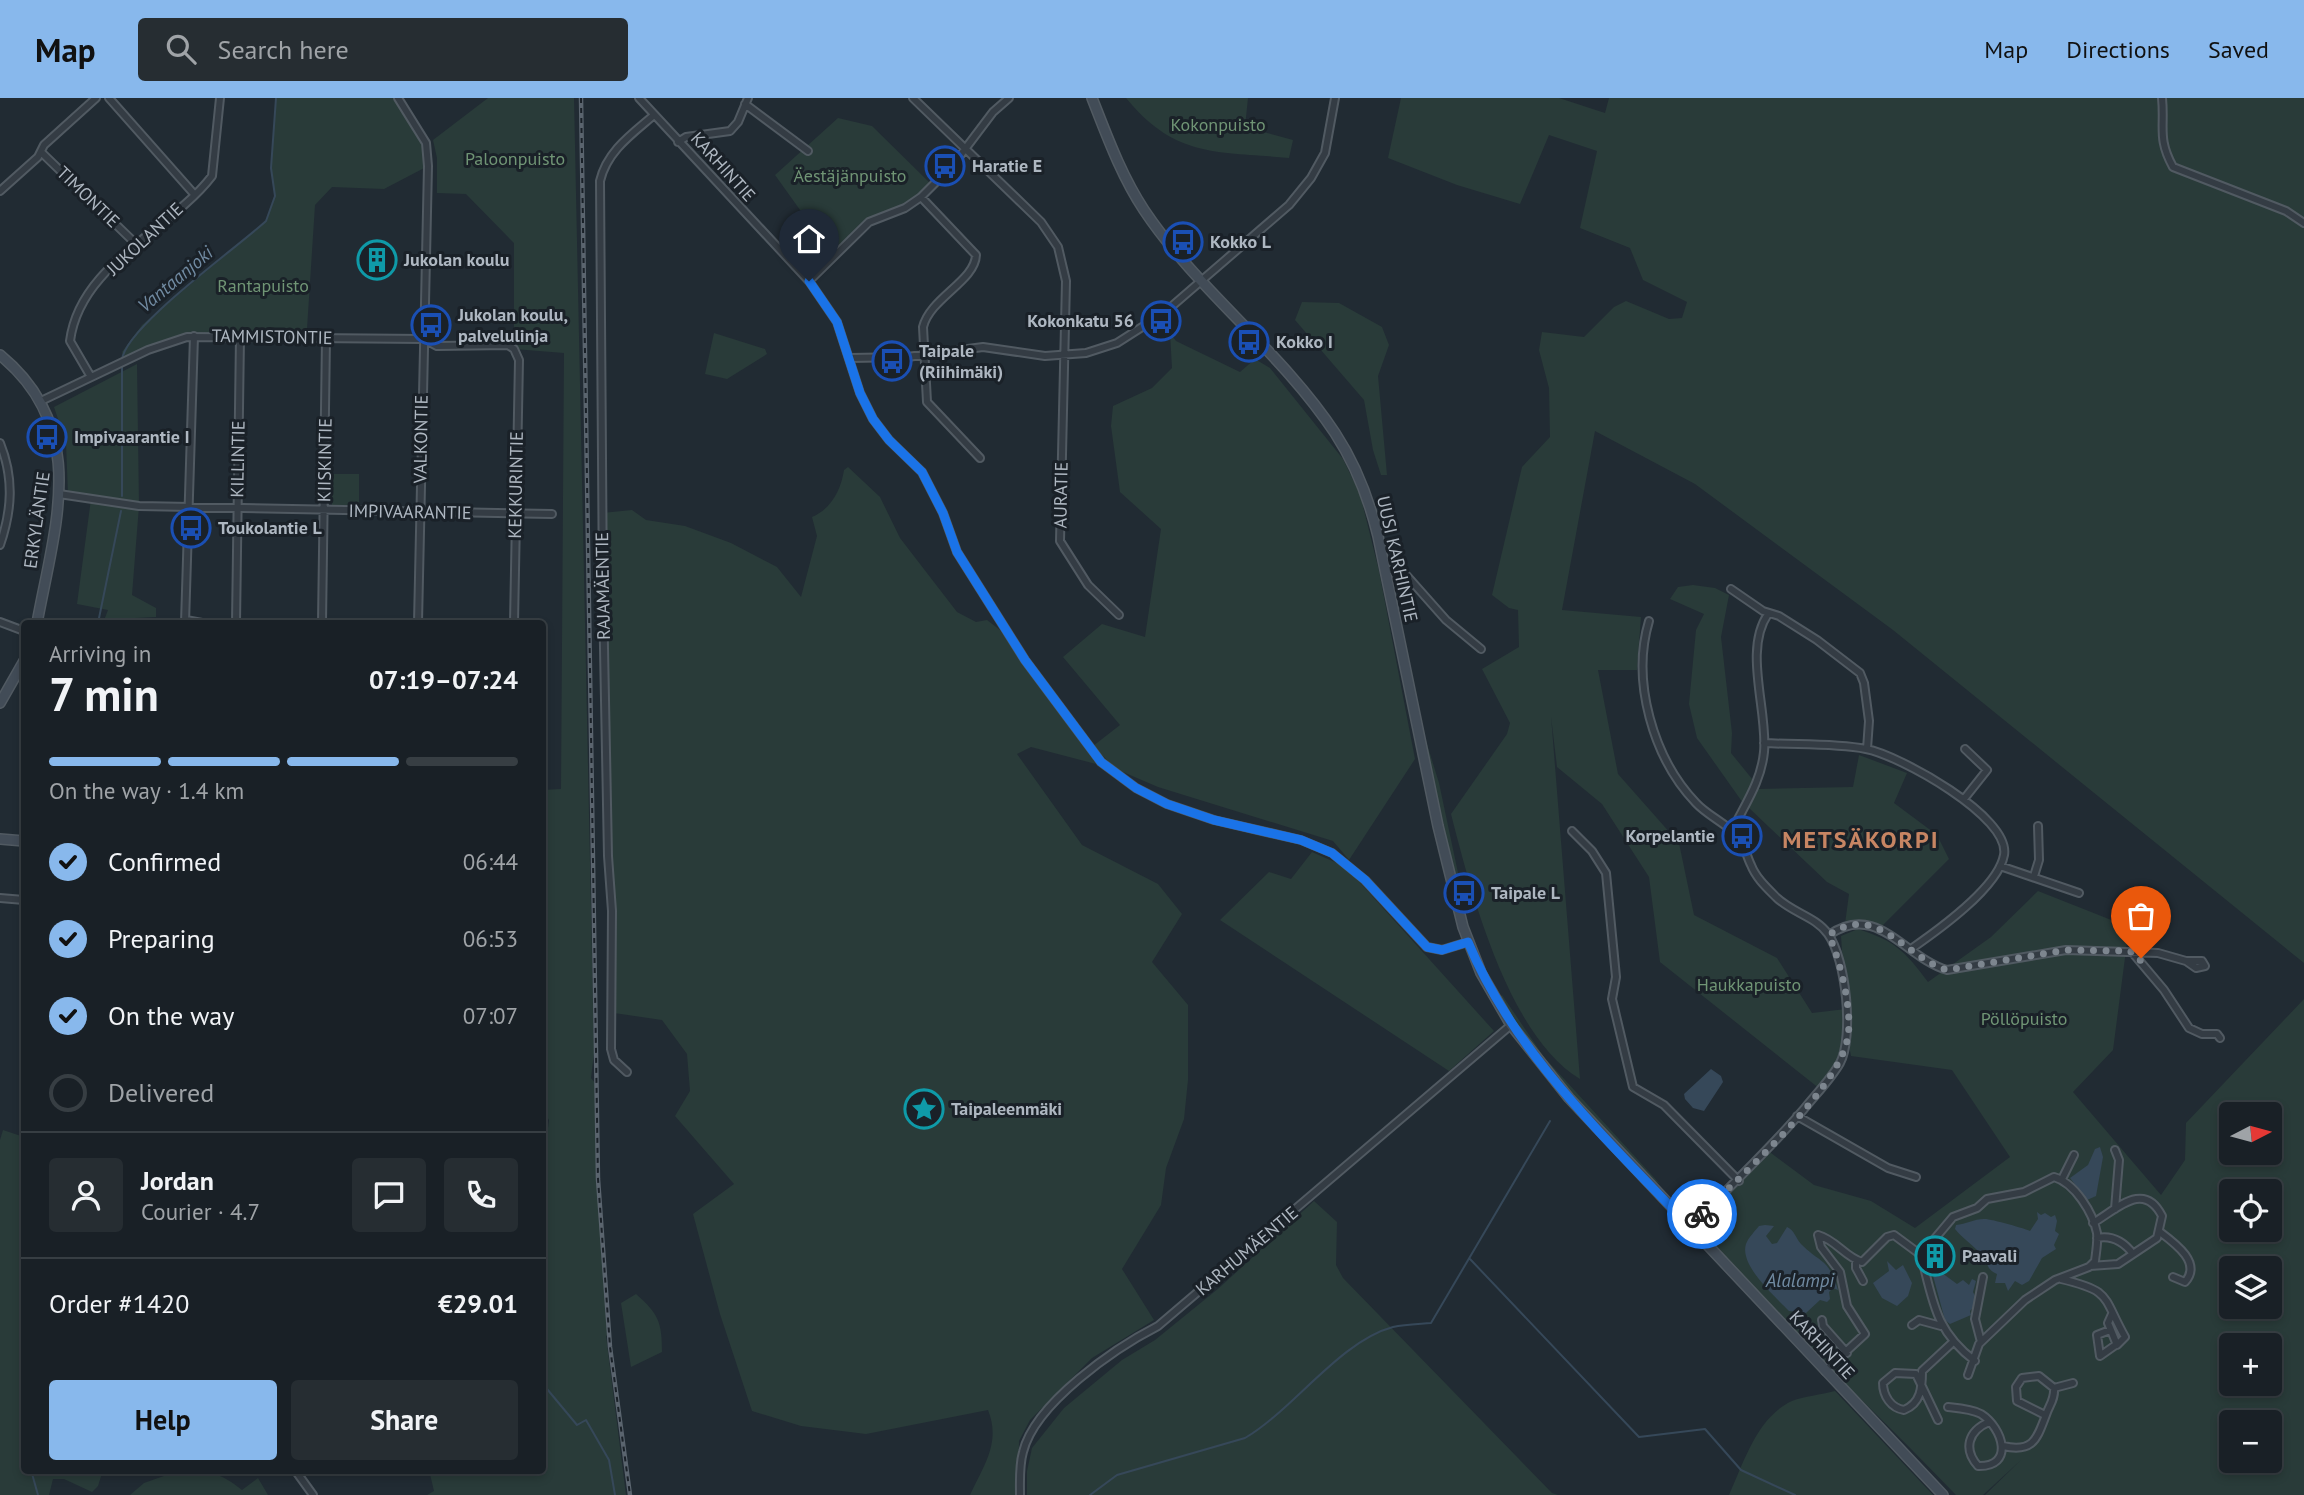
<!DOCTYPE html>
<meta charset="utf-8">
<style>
:root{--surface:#192026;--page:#262d32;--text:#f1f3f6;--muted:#9fa3a7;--line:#373e43;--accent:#88b8ec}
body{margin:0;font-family:"PT Sans",sans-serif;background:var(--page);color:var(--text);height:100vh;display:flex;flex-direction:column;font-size:26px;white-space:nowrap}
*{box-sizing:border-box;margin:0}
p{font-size:23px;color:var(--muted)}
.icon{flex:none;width:38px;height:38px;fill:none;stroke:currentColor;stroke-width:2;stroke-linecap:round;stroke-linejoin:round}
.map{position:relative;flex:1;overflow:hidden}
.side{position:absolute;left:21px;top:522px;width:525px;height:854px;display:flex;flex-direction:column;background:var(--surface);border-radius:7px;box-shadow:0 4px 10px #0003,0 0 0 2px var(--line)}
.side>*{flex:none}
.needle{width:46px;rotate:84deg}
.fabs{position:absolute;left:2219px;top:1004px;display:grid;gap:14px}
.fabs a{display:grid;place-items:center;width:63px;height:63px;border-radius:7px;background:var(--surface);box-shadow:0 4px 10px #0003,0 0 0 2px var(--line);font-size:35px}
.pin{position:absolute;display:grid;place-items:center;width:60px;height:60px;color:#fff;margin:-72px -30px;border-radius:50% 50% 50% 0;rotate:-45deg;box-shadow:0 0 7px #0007}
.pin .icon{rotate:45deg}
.courier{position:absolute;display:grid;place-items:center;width:70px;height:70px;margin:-35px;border:5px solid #1a73e8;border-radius:50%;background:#fff;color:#222;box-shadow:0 2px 9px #0007}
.summary em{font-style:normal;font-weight:600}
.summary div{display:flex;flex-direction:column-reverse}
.summary{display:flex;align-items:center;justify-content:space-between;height:119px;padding:0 28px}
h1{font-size:46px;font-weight:600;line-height:52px}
.bar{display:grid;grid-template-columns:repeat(4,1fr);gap:10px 7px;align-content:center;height:84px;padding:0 28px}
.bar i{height:9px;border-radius:5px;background:var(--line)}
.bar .selected{background:var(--accent)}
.bar p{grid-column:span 4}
.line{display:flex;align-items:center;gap:18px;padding:0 28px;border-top:2px solid var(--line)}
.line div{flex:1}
.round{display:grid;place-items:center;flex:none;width:74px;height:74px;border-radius:7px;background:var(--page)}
ol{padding:0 28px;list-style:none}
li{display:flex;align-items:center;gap:21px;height:77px}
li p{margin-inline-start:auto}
li .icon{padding:7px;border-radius:50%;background:var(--accent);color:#111;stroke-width:4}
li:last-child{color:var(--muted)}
li i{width:38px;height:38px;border:4px solid var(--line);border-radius:50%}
.button{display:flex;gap:14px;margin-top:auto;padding:14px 28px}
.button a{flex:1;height:80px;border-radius:7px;background:var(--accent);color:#111;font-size:28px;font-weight:600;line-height:80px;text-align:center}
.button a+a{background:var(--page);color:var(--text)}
header{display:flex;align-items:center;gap:42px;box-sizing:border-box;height:98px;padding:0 35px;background:var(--accent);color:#111}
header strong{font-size:33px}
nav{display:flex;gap:38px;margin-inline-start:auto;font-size:24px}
.search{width:490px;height:63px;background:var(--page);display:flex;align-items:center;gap:18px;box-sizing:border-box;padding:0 24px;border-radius:7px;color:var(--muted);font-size:26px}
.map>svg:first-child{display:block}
.green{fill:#293b39;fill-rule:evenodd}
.water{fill:#364859}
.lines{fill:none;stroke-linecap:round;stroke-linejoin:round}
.stream{stroke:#364859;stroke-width:2}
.street-casing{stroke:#515a62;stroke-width:10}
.secondary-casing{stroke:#515a62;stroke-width:12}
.street{stroke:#343c44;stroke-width:6}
.secondary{stroke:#424c57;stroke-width:9}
.rail-casing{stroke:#5a646e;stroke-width:4.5}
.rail{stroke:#1a2128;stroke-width:2;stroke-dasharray:5;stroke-linecap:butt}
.done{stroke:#7d868f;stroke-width:7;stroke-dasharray:0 12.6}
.route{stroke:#1a73e8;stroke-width:9}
.labels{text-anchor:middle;stroke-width:6;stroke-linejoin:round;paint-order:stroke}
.park-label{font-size:18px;fill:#709575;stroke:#1a2128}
.poi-label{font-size:18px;font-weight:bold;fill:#aeb7c1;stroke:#1a2128;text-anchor:start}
.street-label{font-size:18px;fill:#aeb7c1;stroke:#1a2128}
.water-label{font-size:19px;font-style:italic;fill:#718ba2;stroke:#1a2128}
.district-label{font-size:24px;font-weight:bold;letter-spacing:2px;fill:#c78563;stroke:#1a2128}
</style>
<header>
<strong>Map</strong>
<div class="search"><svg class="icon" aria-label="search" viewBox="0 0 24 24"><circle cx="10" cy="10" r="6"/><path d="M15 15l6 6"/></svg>Search here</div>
<nav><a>Map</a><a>Directions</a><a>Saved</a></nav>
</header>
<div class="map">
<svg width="2304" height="1397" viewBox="0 0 2304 1397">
<rect width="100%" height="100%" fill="#212b33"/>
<path class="green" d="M276,0H398L426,45L428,68L384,91L332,89L315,107L307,231L248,237L190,236L148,252L125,267L122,254L142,227L266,123L275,98L271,70Z
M488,0H574L594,955L591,980L595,985L601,1139L609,1236L606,1238L626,1397H427L434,1393L429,1372H542V1077L549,1022L542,1011V692L561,691L564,255L514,251V145L466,96L437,95V60L433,42Z
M1126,0H1248L1245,29L1293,42L1289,60C1218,53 1176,61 1126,0Z
M1401,0H1559L1605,15L1609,0H2304V865L1893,532L1695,386L1595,333L1562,512L1641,519L1637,572H1598L1618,676L1679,745L1694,817L1777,860L1812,915L1846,911L1841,838L1858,831C1895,843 1905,853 1928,884L1991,839L2038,793L2129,829L2113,952L2073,994L2161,1097L2185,1062L2186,1025L2304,901V1397H1985L2021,1362L1983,1397H1956C1869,1306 1777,1222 1690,1131L1767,1052L1814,1087L1871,1103L1915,1130L2010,1059L1952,972L1851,958L1848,943L1840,964L1820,991L1660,864L1649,779L1602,706L1557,669L1551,618L1580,981C1508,938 1471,794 1451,716L1507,636L1510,625L1482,571L1519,549L1518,512L1509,510L1492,497L1522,369L1550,339L1549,290L1539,252L1542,234L1584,239L1614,209L1626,203L1669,221L1682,220L1687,204L1643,182L1630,150L1580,130L1597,53L1549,37L1520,106L1457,87L1388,60ZM2231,1017H2270V1055H2231ZM2231,1094H2270V1132H2231ZM2231,1171H2270V1209H2231ZM2231,1248H2270V1286H2231ZM2231,1325H2270V1363H2231Z
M838,20L872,28L933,88L921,99L869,124L833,158L775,77Z
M1302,204L1339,205L1382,229L1389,247L1378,278L1387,377H1381L1373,352L1364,302L1295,222Z
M714,235L765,251L767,256L727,281L705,276Z
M1170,235L1176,243L1240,274L1255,261L1270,270L1343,361L1360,396L1379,473L1415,661L1349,762L1333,743L1158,689L1116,671L1093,648L1120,627L1063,559L1102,526L1145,539L1161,431L1120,394L1111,328L1113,308L1152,290L1172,270Z
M137,266L139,408L132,497L156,510V519L135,520L133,525H103L108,512L77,506L91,401L68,397L66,345L54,309Z
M848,369L880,399L900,440L957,514L976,524L987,522L1000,532L1096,666L1031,649L1017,656L1082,747L1158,786L1182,816L1152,864L1188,907V982L1184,1021L1166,1070L1161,1107L1122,1171L1154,1222L1092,1260L1030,1322L1019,1343L1018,1397H970C984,1367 1001,1344 988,1312L866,1336L801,1328L752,1313L720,1216L693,1116L734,1086L675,1018L690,993L687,956L662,922L614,915L602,415L632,412L646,422L685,428L731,445L777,469L801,499L817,438L812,419C831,411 841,392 844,372Z
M332,376H359V407H332Z
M1693,487L1715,490L1729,497L1721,539L1732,635L1731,655L1757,687L1743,705L1697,640L1689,606L1696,532L1704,516L1670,501L1678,489Z
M1423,633L1439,685L1461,789L1459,791L1453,779Z
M1859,657L1907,675L1894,705L1937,737L1949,761L1881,829L1854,822L1845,826L1849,796L1827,784L1748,709L1758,691L1853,689Z
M1312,754L1346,769L1494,933L1449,973L1220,822L1269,774L1291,781Z
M1502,897L1544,959L1660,1086C1642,1078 1627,1058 1613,1043C1571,998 1531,952 1498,900Z
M3,1032L24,1039V1372H103L98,1388L92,1394L64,1381H53L49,1397H0V1042Z
M1314,1103L1337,1124L1336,1167L1343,1180L1552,1395L1558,1397H1027V1373L1032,1350L1064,1310L1122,1262L1155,1242L1219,1190Z
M636,1196C659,1216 662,1225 662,1254L631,1269L621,1205Z
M1835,1293L1933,1397H1729C1744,1364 1757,1319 1792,1303C1804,1298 1821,1297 1835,1293Z
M181,1372C208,1372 221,1375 242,1392L258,1380L268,1397H130L144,1385Z"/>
<path class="water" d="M1711,971L1721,978L1723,984L1704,1013L1693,1010L1685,1001L1684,996Z
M2100,1049L2103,1059L2096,1098L2087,1102L2070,1080L2088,1067L2095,1051Z
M2037,1114L2041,1117L2045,1115L2051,1119L2055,1117L2057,1123L2055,1133L2059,1136L2054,1147L2056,1151L2042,1160L2029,1183L2022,1187L2015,1183L2008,1193L2005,1185H1995L1997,1176C1987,1172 1989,1167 1983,1159C1975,1148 1964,1142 1955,1131L1956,1127C1966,1126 1974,1121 1984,1121C1988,1120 2027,1131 2030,1133L2038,1121Z
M1765,1127L1774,1128L1766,1138L1772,1146L1777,1145L1787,1129C1795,1133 1795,1139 1801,1146C1822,1167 1828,1159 1838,1192L1833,1190L1829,1194L1830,1201L1827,1204L1820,1202L1806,1215L1789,1213C1776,1199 1739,1168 1746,1146C1748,1140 1755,1133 1759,1128Z
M1887,1163L1896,1172L1903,1167L1912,1185L1908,1198L1897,1208L1882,1200L1873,1185L1889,1173Z
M1932,1174L1942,1175L1957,1186L1963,1182L1969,1187L1972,1181L1976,1183L1973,1194L1978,1204L1970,1213L1971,1217L1950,1226L1945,1222Z"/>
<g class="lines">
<path class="stream" d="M122,262C124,230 238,149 266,123L275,98L271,70L276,0
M122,398V267
M98,525L121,413
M1470,1161L1639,1339L1705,1331L1741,1372L1795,1397
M542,1285L577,1327L586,1322L609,1362L615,1397
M31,1372L38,1397
M1090,1397L1117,1377L1245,1340C1293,1312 1340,1243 1393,1229C1405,1226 1419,1226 1431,1225L1550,1023"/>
<g class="street-casing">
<path id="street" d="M109,0L194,96
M398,0L426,45L428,68L418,525
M639,0L809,183L837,224L860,295L873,321L889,342L922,374L943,415L957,454L1025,562L1101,664L1136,690L1167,706L1214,722L1301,742L1332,755L1365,782L1427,849L1442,852L1468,844
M913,0L1041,124L1058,149L1066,183L1060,443L1088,487L1119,517
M2162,0C2165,29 2157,40 2173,69L2286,113L2304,125
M745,6L808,53
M678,44L686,39L730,33L738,24L748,0
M41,54L136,146
M0,93L38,59L44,47L96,0
M921,99L976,157C975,183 930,200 923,229L927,304L980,360
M809,183L869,124L905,110L921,99L953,67L993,14L1009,0
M850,260L907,259L983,249L1045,258L1086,255L1117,245L1164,215L1289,107L1311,80L1325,55L1335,0
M91,279L70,243C80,166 170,133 212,78L220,0
M41,303L148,252L187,239L424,241L437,248L508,247L514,251L519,262L514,525
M0,345C14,380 12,412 0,447
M59,396L139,408L552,416
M1386,472H1398L1407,478L1446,522L1481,551
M1731,491L1763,513L1779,518L1817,542L1860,575L1864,585L1869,623L1867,651
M186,522L202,525
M1649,523C1631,583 1653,660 1696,705C1708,718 1726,725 1737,738C1745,747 1746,757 1751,767C1756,780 1767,790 1777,800C1793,815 1816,819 1828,836C1846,861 1854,938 1840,965C1831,981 1816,996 1804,1011C1768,1053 1728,1090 1690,1129
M0,524L24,533
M185,525L194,238
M236,525L240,239
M322,525L326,240
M1764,645C1798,647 1833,645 1866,651C1899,657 2011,719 2004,757C1998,790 1937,833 1911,851
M1964,701L1987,672L1965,651
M1572,733L1592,753L1606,775L1616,879L1612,901L1633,989L1664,1007L1739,1083
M1732,733C1745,706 1761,684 1764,654C1768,613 1743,552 1768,516
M2000,768L2079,795
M2034,778L2039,762L2038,728
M0,800L24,802
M1829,837C1877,803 1905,860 1947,872L2066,852L2158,855L2186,863L2196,870L2205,868L2202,863H2186
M2132,854L2164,892L2189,930L2202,936H2217L2220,940
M627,974L614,962L611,951L612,813L608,758L603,498L600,83C607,53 632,36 654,17
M1797,1018L1888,1070L1916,1079
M2062,1081L2074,1057
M2115,1111L2119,1062L2115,1052
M2093,1125C2117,1111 2144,1082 2162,1118L2157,1140L2133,1156C2124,1144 2112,1137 2097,1140
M2160,1134C2176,1146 2202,1165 2185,1184L2173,1179
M1921,1157C1933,1203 1935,1233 1975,1263
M1856,1162V1170L1863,1183
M2090,1168L2118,1166L2133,1156
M2061,1181C2112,1193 2102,1198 2125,1239L2117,1247L2108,1225L2112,1216
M1822,1222L1823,1228L1847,1255
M1912,1227L1919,1222L1941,1228
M2110,1232L2097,1237L2100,1258L2117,1246
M1981,1244L1975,1221L1983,1179
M1825,1273L1865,1236L1847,1208L1840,1174L1821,1149L1818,1137C1836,1142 1845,1159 1862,1164L1887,1139L1894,1137L1921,1157L1953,1119L1977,1110L1987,1101L2024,1094L2054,1079C2075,1085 2093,1115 2097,1135C2098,1144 2096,1154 2095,1163L2089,1169L2055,1182L2025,1202L1979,1246L1968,1277
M2054,1290L2073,1285
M1948,1309C1958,1310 1972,1311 1981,1316C2003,1330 2015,1369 1978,1368C1963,1351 1968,1333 1989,1324
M1938,1322L1916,1276L1895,1275L1883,1285C1883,1298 1891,1310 1904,1312C1921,1305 1922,1290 1922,1273L1952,1245
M2003,1348C2034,1355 2037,1340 2046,1317C2049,1307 2055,1302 2054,1290L2039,1278L2022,1280L2016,1289L2017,1303L2045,1317
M295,1372L313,1397
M1020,1397C1020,1383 1019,1368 1023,1354C1035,1305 1115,1250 1158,1228L1511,927"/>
</g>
<g class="secondary-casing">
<path id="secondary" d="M1092,0C1107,38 1121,77 1144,112C1198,193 1281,253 1335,335C1356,367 1369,401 1378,438L1438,728L1463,829L1481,875L1511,927L1569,1000L1943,1397
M0,257C90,331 55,427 37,525
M0,605L24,563
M0,741L24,743"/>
</g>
<use href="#street" class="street"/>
<use href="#secondary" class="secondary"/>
<g class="rail-casing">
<path id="rail" d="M581,0L598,1081L610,1249L630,1397"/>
</g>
<use href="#rail" class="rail"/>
</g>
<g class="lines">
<path class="done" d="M1702,1116C1741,1078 1835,994 1847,943C1854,916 1840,863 1829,837C1877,803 1905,860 1947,872L2066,852L2130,853L2141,863V860"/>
<path class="route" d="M809,183L837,224L860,295L873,321L889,342L922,374L943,415L957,454L1025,562L1101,664L1136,690L1167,706L1214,722L1301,742L1332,755L1365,782L1427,849L1442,852L1468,844C1515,957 1607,1041 1690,1129L1702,1116"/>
</g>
<defs>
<g id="bus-ring" transform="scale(2.0125)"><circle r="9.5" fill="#1a2128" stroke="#1a4fb4" stroke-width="1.5"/><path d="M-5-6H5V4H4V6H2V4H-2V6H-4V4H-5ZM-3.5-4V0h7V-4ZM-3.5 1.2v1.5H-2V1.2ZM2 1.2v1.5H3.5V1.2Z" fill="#1a4fb4"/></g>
<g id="building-ring" transform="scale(2.0125)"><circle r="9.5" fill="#1a2128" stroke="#0f9aa8" stroke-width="1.5"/><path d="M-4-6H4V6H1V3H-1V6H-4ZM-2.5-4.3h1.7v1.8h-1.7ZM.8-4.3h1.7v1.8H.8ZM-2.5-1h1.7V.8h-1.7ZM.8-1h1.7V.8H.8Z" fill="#0f9aa8"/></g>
<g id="sight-ring" transform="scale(2.0125)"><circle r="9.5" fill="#1a2128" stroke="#0f9aa8" stroke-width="1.5"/><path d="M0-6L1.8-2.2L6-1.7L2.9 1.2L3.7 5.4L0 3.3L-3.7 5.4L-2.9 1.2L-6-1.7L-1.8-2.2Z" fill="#0f9aa8"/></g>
</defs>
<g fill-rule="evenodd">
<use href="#bus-ring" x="945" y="68"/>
<use href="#bus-ring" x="1183" y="144"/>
<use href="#building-ring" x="377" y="162"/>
<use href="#bus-ring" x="1161" y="223"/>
<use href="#bus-ring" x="431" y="227"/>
<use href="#bus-ring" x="1249" y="244"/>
<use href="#bus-ring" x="892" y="263"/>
<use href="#bus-ring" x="47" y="339"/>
<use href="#bus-ring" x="191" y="430"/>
<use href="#bus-ring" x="1742" y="738"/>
<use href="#bus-ring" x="1464" y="795"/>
<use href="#sight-ring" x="924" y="1011"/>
<use href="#building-ring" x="1935" y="1158"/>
</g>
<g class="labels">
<g class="park-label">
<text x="1218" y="33">Kokonpuisto</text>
<text x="515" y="67">Paloonpuisto</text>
<text x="850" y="84">Äestäjänpuisto</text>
<text x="263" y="194">Rantapuisto</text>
<text x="1749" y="893">Haukkapuisto</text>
<text x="2024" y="927">Pöllöpuisto</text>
</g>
<g class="poi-label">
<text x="972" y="74">Haratie E</text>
<text x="1210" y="150">Kokko L</text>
<text x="404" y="168">Jukolan koulu</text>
<text x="458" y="223">Jukolan koulu,<tspan x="458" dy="21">palvelulinja</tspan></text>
<text x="1134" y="229" text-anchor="end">Kokonkatu 56</text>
<text x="1276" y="250">Kokko I</text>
<text x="919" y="259">Taipale<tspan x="919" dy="21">(Riihimäki)</tspan></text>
<text x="74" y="345">Impivaarantie I</text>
<text x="218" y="436">Toukolantie L</text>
<text x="1715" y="744" text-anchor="end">Korpelantie</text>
<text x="1491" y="801">Taipale L</text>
<text x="951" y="1017">Taipaleenmäki</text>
<text x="1962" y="1164">Paavali</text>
</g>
<g class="street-label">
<text transform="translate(723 69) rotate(48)" y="6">KARHINTIE</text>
<text transform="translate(88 99) rotate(44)" y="6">TIMONTIE</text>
<text transform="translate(145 141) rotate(-43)" y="6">JUKOLANTIE</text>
<text transform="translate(272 239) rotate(1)" y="6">TAMMISTONTIE</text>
<text transform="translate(421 341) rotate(-89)" y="6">VALKONTIE</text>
<text transform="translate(238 361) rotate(-89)" y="6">KILLINTIE</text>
<text transform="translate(325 362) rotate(-89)" y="6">KIISKINTIE</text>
<text transform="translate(516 387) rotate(-89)" y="6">KEKKURINTIE</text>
<text transform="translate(1061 397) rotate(-89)" y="6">AURATIE</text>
<text transform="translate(410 414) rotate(1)" y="6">IMPIVAARANTIE</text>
<text transform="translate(37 422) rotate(-82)" y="6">ERKYLÄNTIE</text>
<text transform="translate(1397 461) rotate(77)" y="6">UUSI KARHINTIE</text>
<text transform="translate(603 488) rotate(-91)" y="6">RAJAMÄENTIE</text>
<text transform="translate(1247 1153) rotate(-40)" y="6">KARHUMÄENTIE</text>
<text transform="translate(1822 1247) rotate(47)" y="6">KARHINTIE</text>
</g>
<g class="water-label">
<text transform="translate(175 181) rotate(-40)" y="7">Vantaanjoki</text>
<text x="1800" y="1189">Alalampi</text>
</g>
<g class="district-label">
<text x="1861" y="750">METSÄKORPI</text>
</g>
</g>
</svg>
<div class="fabs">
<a><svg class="needle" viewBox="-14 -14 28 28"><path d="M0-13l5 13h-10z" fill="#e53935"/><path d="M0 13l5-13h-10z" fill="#9fa3a7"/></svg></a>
<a><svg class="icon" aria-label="locate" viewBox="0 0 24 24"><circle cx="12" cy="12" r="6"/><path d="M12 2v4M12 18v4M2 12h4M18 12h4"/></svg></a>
<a><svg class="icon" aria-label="layers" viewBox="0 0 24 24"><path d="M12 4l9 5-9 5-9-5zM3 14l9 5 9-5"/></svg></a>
<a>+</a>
<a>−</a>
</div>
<div class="pin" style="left:2141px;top:860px;background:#ea580c"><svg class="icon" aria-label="bag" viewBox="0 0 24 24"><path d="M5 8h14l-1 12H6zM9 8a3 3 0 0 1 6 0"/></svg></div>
<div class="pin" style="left:809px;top:183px;background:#1f2937"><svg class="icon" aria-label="home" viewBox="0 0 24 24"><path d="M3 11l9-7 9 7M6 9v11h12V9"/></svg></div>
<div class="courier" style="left:1702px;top:1116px"><svg class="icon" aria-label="bike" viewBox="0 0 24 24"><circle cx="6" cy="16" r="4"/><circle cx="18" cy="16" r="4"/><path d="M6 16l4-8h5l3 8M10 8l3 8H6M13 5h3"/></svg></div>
<section class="side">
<div class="summary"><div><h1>7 min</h1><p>Arriving in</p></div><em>07:19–07:24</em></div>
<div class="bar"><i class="selected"></i><i class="selected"></i><i class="selected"></i><i></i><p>On the way · 1.4 km</p></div>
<ol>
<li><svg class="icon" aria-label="check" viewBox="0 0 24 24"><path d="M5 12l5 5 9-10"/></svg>Confirmed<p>06:44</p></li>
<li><svg class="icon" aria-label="check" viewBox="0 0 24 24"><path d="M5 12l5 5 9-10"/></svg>Preparing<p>06:53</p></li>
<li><svg class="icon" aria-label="check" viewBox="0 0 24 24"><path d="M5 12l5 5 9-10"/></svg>On the way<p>07:07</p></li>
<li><i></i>Delivered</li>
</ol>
<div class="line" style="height:126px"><a class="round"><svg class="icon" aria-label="person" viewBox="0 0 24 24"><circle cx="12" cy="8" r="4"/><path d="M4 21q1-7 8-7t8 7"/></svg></a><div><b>Jordan</b><p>Courier · 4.7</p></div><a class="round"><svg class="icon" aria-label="chat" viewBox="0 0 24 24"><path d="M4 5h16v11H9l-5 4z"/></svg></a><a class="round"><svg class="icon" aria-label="phone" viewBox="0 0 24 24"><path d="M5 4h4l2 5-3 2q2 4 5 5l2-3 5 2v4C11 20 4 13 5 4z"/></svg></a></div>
<div class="line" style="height:91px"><div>Order #1420</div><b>€29.01</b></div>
<div class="button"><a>Help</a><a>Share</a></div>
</section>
</div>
